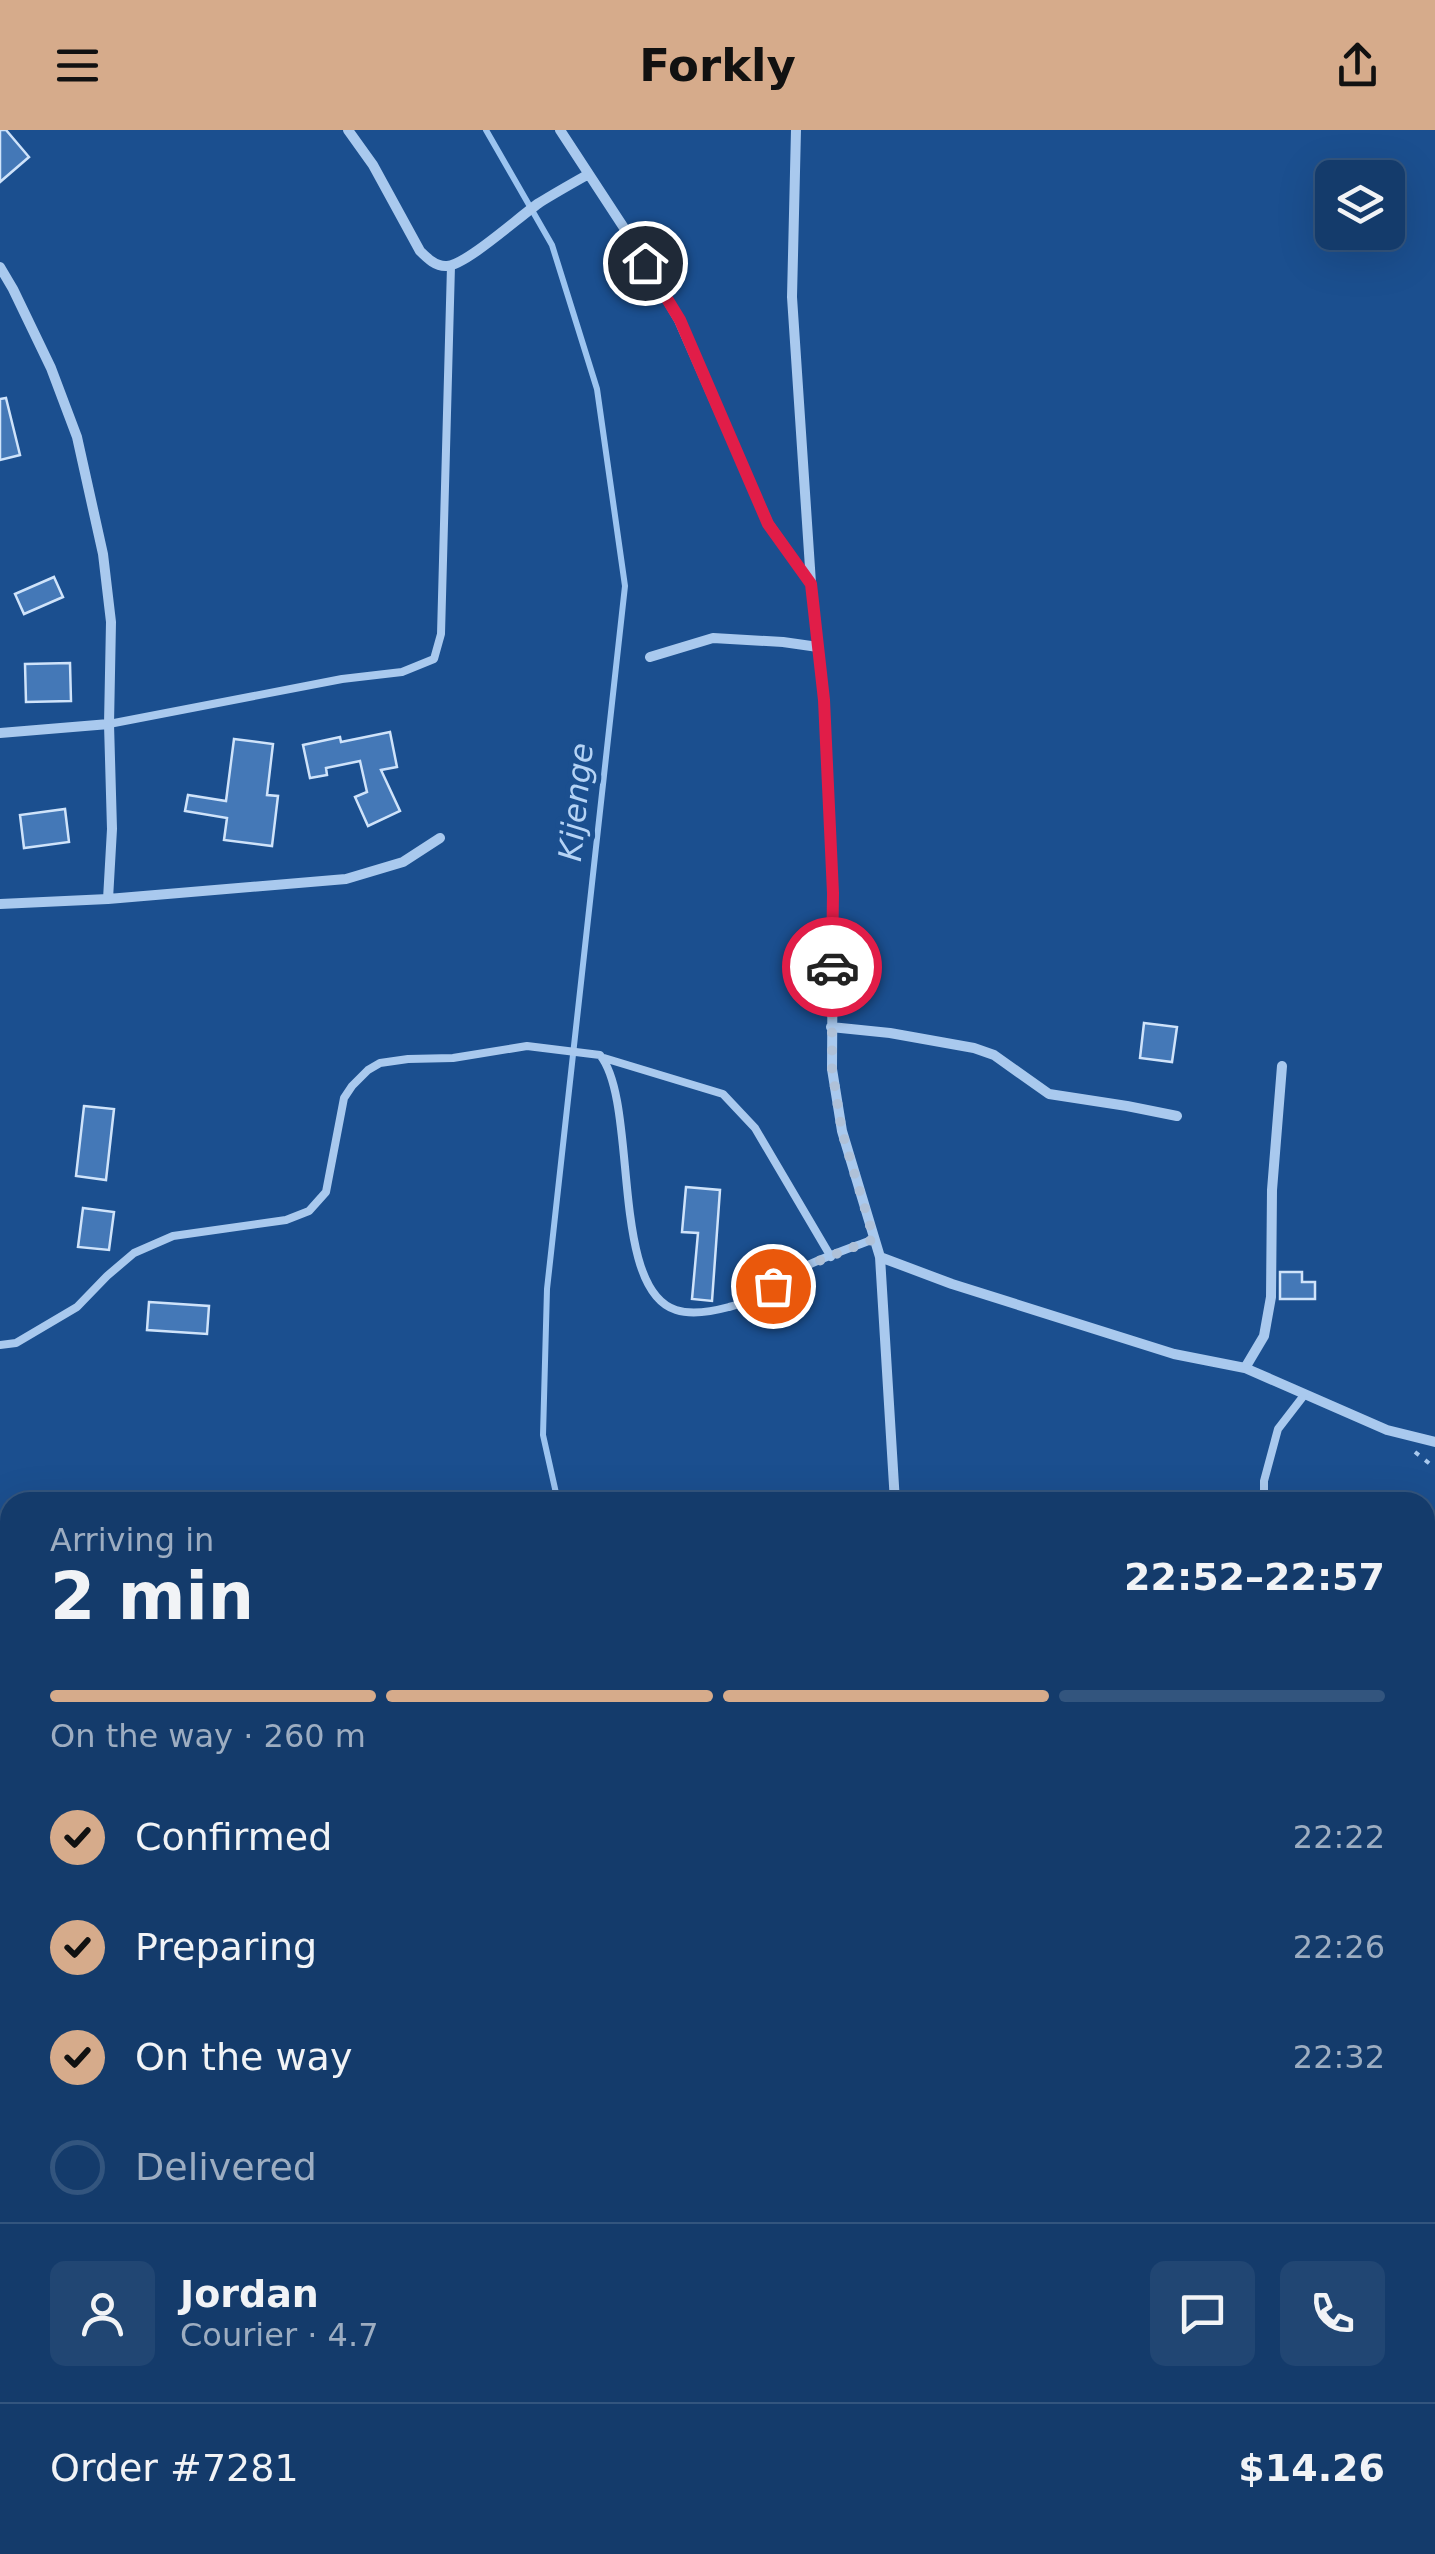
<!DOCTYPE html>
<meta charset="utf-8">
<style>
:root{--surface:#143b6b;--page:#214673;--text:#f1f3f6;--muted:#9dadc1;--line:#33557e;--accent:#d6ab8b}
body{margin:0;font-family:"DejaVu Sans",sans-serif;background:var(--page);color:var(--text);height:100vh;display:flex;flex-direction:column;font-size:38px;white-space:nowrap}
*{box-sizing:border-box;margin:0}
p{font-size:32px;color:var(--muted)}
.icon{flex:none;width:55px;height:55px;fill:none;stroke:currentColor;stroke-width:2;stroke-linecap:round;stroke-linejoin:round}
.map{position:relative;flex:1;overflow:hidden}
.panel{position:absolute;left:0px;top:1362px;width:1435px;height:1062px;display:flex;flex-direction:column;background:var(--surface);border-radius:30px 30px 0 0;box-shadow:0 10px 40px #0002,0 0 0 2px var(--line)}
.panel>*{flex:none}
.fabs{position:absolute;left:1315px;top:30px;display:grid;gap:20px}
.fabs a{display:grid;place-items:center;width:90px;height:90px;border-radius:15px;background:var(--surface);box-shadow:0 10px 40px #0002,0 0 0 2px var(--line);font-size:50px}
.pin{position:absolute;display:grid;place-items:center;width:85px;height:85px;color:#fff;margin:-42px;border:5px solid #fff;border-radius:50%;box-shadow:0 2px 10px #0007}
.courier{position:absolute;display:grid;place-items:center;width:100px;height:100px;margin:-50px;border:8px solid #e11d48;border-radius:50%;background:#fff;color:#222;box-shadow:0 2px 12px #0007}
.overview em{font-style:normal;font-weight:600}
.overview div{display:flex;flex-direction:column-reverse}
.overview{display:flex;align-items:center;justify-content:space-between;height:170px;padding:0 50px}
h1{font-size:65px;font-weight:600;line-height:75px}
.bar{display:grid;grid-template-columns:repeat(4,1fr);gap:15px 10px;align-content:center;height:120px;padding:0 50px}
.bar i{height:12px;border-radius:8px;background:var(--line)}
.bar .on{background:var(--accent)}
.bar p{grid-column:span 4}
.line{display:flex;align-items:center;gap:25px;padding:0 50px;border-top:2px solid var(--line)}
.line div{flex:1}
.round{display:grid;place-items:center;flex:none;width:105px;height:105px;border-radius:15px;background:var(--page)}
ol{padding:0 50px;list-style:none}
li{display:flex;align-items:center;gap:30px;height:110px}
li p{margin-inline-start:auto}
li .icon{padding:10px;border-radius:50%;background:var(--accent);color:#111;stroke-width:4}
li:last-child{color:var(--muted)}
li i{width:55px;height:55px;border:5px solid var(--line);border-radius:50%}
header{display:flex;justify-content:space-between;align-items:center;height:130px;padding:0 50px;background:var(--accent);color:#111;font-size:45px;font-weight:600}
.map>svg:first-child{display:block}
.lines{fill:none;stroke-linecap:round;stroke-linejoin:round}
.stream{stroke:#9cc4f0;stroke-width:6}
.building{fill:#4478b7;stroke:#cfe3fa;stroke-width:2.5}
.path{stroke:#a9c9ee;stroke-width:4;stroke-dasharray:5 8;stroke-linecap:butt}
.service{stroke:#a9c9ee;stroke-width:8}
.minor{stroke:#a9c9ee;stroke-width:10}
.tertiary{stroke:#a9c9ee;stroke-width:18}
.done{stroke:#afc1d8;stroke-width:10;stroke-dasharray:0 18}
.route{stroke:#e11d48;stroke-width:12}
.labels{text-anchor:middle;stroke-width:10;stroke-linejoin:round;paint-order:stroke}
.water-label{font-size:32px;font-style:italic;fill:#b5d3f5;stroke:#1b4f8f}
</style>
<header><svg class="icon" aria-label="menu" viewBox="0 0 24 24"><path d="M4 6h16M4 12h16M4 18h16"/></svg>Forkly<svg class="icon" aria-label="share" viewBox="0 0 24 24"><path d="M12 15V3M7 8l5-5 5 5M5 13v7h14v-7"/></svg></header>
<div class="map">
<svg width="1435" height="2424" viewBox="0 0 1435 2424">
<rect width="100%" height="100%" fill="#1b4f8f"/>
<g class="lines">
<path class="stream" d="M486,0L552,115L597,259L625,456L547,1159L543,1305L558,1372
M775,2424L779,2415"/>
</g>
<path class="building" d="M0,0H6L29,27L0,52Z
M6,268L20,325L0,330V269Z
M54,447L63,467L24,484L15,464Z
M70,533L71,571L26,572L25,534Z
M390,602L397,637L381,640L400,681L368,696L355,667L367,662L360,631L326,638L327,645L310,648L303,615L340,607L341,612Z
M234,609L273,614L267,665L278,666L272,716L224,710L227,688L185,681L188,665L226,671Z
M65,679L69,712L24,718L20,685Z
M1144,893L1177,897L1172,932L1140,928Z
M84,976L114,979L106,1050L76,1046Z
M686,1057L720,1060L712,1171L692,1169L698,1103L682,1102Z
M83,1078L114,1082L109,1120L78,1117Z
M1280,1142H1302V1152H1315V1169H1280Z
M149,1172L209,1176L207,1204L147,1200Z"/>
<g class="lines">
<path class="path" d="M1415,1322L1435,1338
M1425,2348H1435"/>
<path class="service" d="M109,594L342,549L402,542L434,529L441,504L451,136
M604,928L723,964L755,998L831,1127
M0,1215L16,1213L77,1177L107,1146L134,1123L173,1106L286,1090L309,1081L326,1062L344,968L352,956L368,940L380,933L408,929L453,928L527,916L600,925C639,973 609,1159 676,1180C692,1185 714,1181 729,1177C755,1171 773,1152 796,1141C820,1128 848,1119 874,1109
M1264,1372V1351L1278,1299L1305,1264
M1292,2415L1293,2424"/>
<path class="minor" d="M348,0L373,35L420,121C427,128 436,137 447,136C466,135 520,86 539,73C555,63 571,54 587,45
M560,0L628,104L679,190L768,393L810,453
M796,0L792,167L811,453L824,570L833,763L832,939L842,1001L880,1127L952,1154L1174,1224L1245,1238L1387,1300L1435,1312
M0,137L13,159L51,238L77,307L103,424L111,492L109,594L112,699L108,769
M650,527L713,508L783,512L818,517
M0,603L109,594
M0,774L108,769L346,749L403,732L440,708
M831,897L890,903L974,918L994,925L1049,964L1127,976L1177,986
M880,1127L895,1372
M1245,1238L1264,1206L1271,1167L1272,1060L1282,936
M0,2331H10
M221,2415L222,2424
M396,2415L398,2424
M973,2415V2424"/>
<path class="tertiary" d="M0,2343L8,2424"/>
</g>
<g class="lines">
<path class="done" d="M773,1156L796,1140L874,1109L842,1002L832,939V837"/>
<path class="route" d="M645,133L680,190L768,394L811,454L824,570L833,763L832,837"/>
</g>
<g class="labels">
<g class="water-label">
<text transform="translate(576 672) rotate(-84)" y="11">Kijenge</text>
</g>
</g>
</svg>
<div class="fabs">
<a><svg class="icon" aria-label="layers" viewBox="0 0 24 24"><path d="M12 4l9 5-9 5-9-5zM3 14l9 5 9-5"/></svg></a>
</div>
<div class="pin" style="left:773px;top:1156px;background:#ea580c"><svg class="icon" aria-label="bag" viewBox="0 0 24 24"><path d="M5 8h14l-1 12H6zM9 8a3 3 0 0 1 6 0"/></svg></div>
<div class="pin" style="left:645px;top:133px;background:#1f2937"><svg class="icon" aria-label="home" viewBox="0 0 24 24"><path d="M3 11l9-7 9 7M6 9v11h12V9"/></svg></div>
<div class="courier" style="left:832px;top:837px"><svg class="icon" aria-label="car" viewBox="0 0 24 24"><path d="M5 17H2v-5l4-1 3-4h7l3 4 3 1v5h-3M9 17h6M6 11h13"/><circle cx="7" cy="17" r="2"/><circle cx="17" cy="17" r="2"/></svg></div>
<section class="panel">
<div class="overview"><div><h1>2 min</h1><p>Arriving in</p></div><em>22:52–22:57</em></div>
<div class="bar"><i class="on"></i><i class="on"></i><i class="on"></i><i></i><p>On the way · 260 m</p></div>
<ol>
<li><svg class="icon" aria-label="check" viewBox="0 0 24 24"><path d="M5 12l5 5 9-10"/></svg>Confirmed<p>22:22</p></li>
<li><svg class="icon" aria-label="check" viewBox="0 0 24 24"><path d="M5 12l5 5 9-10"/></svg>Preparing<p>22:26</p></li>
<li><svg class="icon" aria-label="check" viewBox="0 0 24 24"><path d="M5 12l5 5 9-10"/></svg>On the way<p>22:32</p></li>
<li><i></i>Delivered</li>
</ol>
<div class="line" style="height:180px"><a class="round"><svg class="icon" aria-label="person" viewBox="0 0 24 24"><circle cx="12" cy="8" r="4"/><path d="M4 21q1-7 8-7t8 7"/></svg></a><div><b>Jordan</b><p>Courier · 4.7</p></div><a class="round"><svg class="icon" aria-label="chat" viewBox="0 0 24 24"><path d="M4 5h16v11H9l-5 4z"/></svg></a><a class="round"><svg class="icon" aria-label="phone" viewBox="0 0 24 24"><path d="M5 4h4l2 5-3 2q2 4 5 5l2-3 5 2v4C11 20 4 13 5 4z"/></svg></a></div>
<div class="line" style="height:130px"><div>Order #7281</div><b>$14.26</b></div>
</section>
</div>
